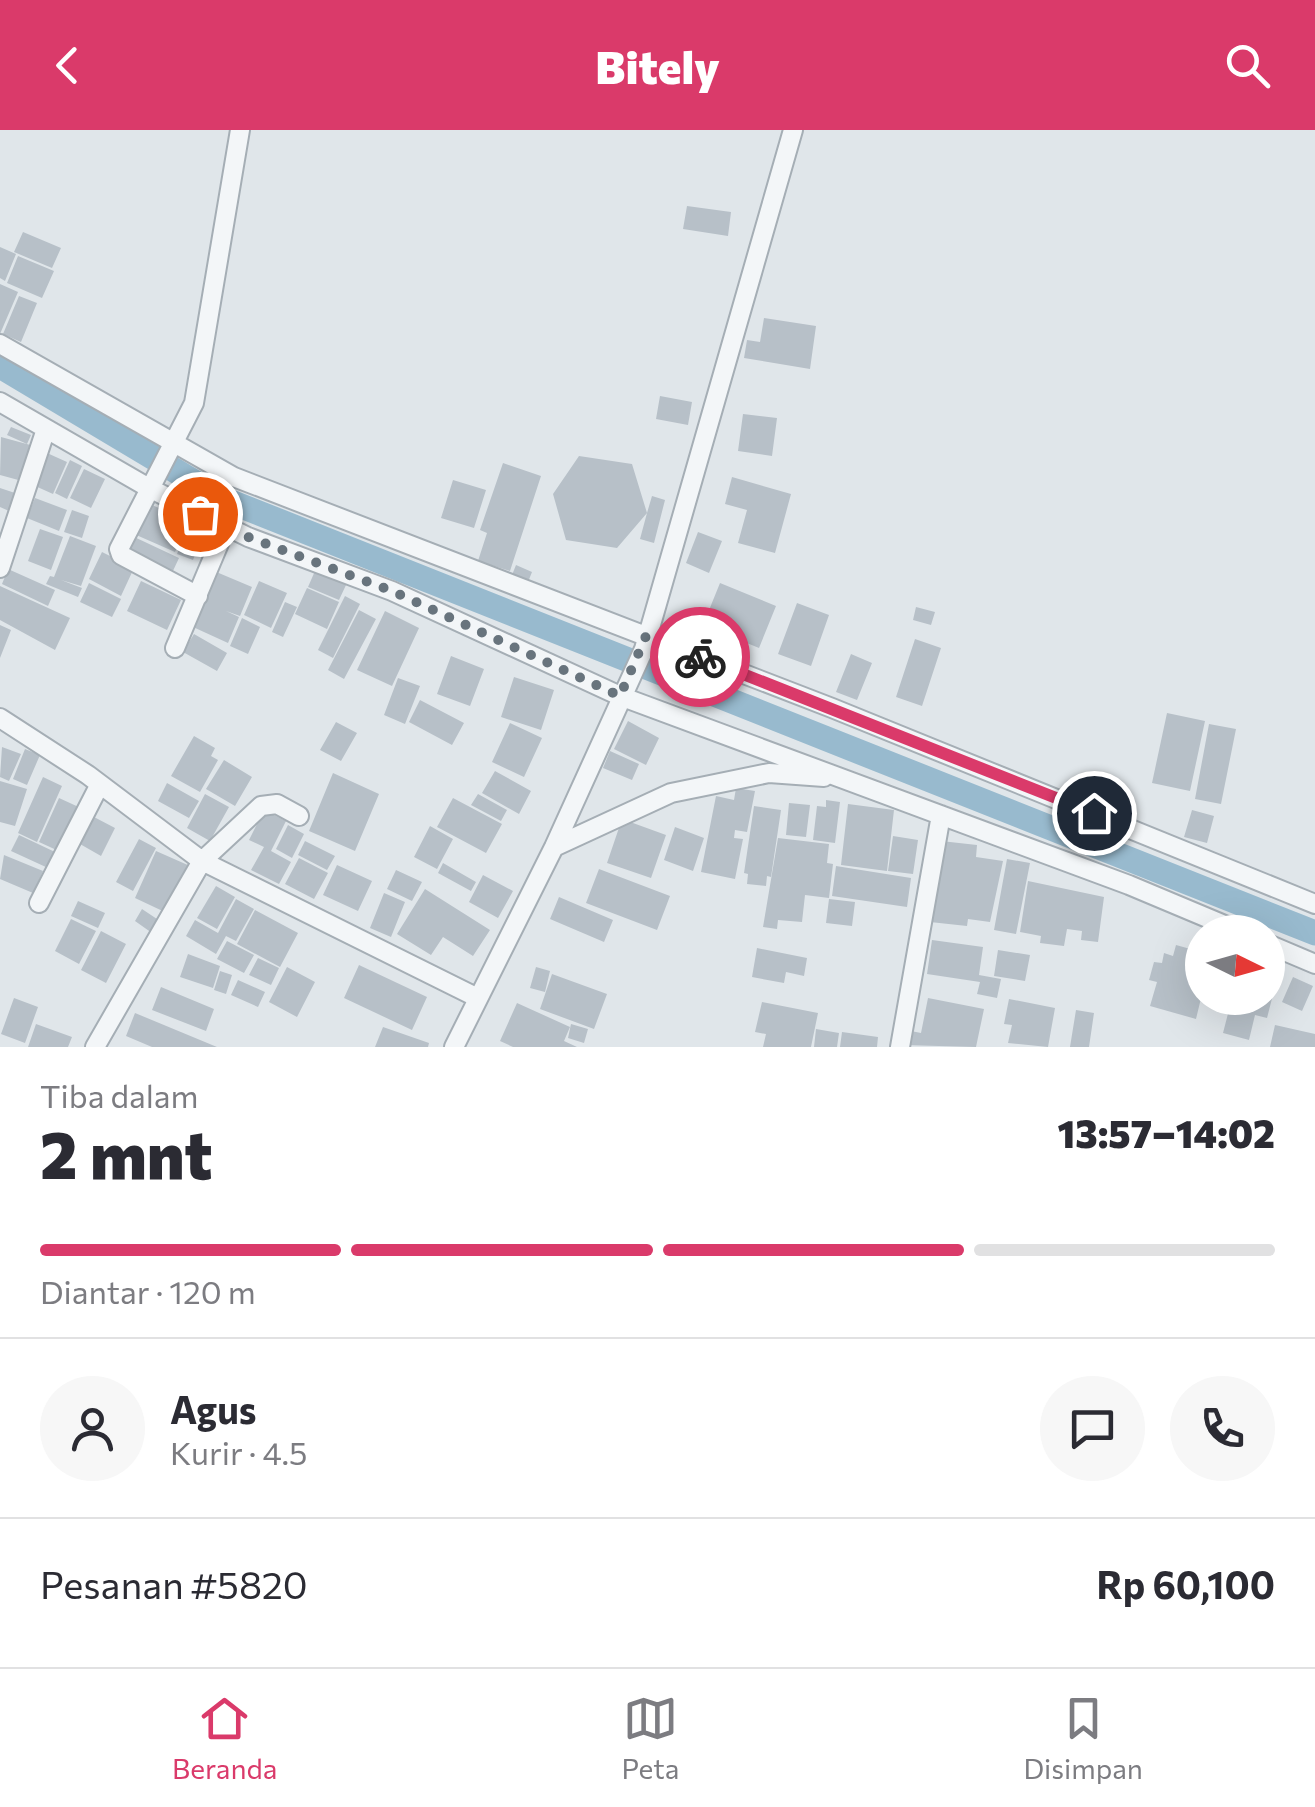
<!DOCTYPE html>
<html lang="id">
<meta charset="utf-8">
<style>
:root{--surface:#fff;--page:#f7f7f7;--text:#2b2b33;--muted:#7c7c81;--line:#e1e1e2;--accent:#da3a6a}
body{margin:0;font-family:Commissioner,sans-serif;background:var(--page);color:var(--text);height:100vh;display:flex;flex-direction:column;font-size:38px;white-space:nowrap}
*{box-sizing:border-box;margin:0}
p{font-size:32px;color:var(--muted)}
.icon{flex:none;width:55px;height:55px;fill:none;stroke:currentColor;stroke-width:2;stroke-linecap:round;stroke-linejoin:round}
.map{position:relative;height:917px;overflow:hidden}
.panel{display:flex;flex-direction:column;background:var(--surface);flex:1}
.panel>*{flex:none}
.needle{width:65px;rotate:95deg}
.controls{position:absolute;left:1185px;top:785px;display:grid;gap:20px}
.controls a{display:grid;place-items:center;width:100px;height:100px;border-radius:50%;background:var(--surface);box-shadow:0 10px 40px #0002;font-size:50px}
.pin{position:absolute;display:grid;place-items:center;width:85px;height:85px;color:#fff;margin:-42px;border:5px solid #fff;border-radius:50%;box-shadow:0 2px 10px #0007}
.courier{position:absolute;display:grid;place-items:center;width:100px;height:100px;margin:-50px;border:8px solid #da3a6a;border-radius:50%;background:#fff;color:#222;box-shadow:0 2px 12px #0007}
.head em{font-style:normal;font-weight:800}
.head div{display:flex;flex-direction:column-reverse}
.head{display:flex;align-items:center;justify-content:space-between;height:170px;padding:0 40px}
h1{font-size:65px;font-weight:800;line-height:75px}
.bar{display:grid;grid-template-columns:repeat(4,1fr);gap:15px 10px;align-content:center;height:120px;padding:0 40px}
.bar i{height:12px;border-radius:8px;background:var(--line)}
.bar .on{background:var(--accent)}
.bar p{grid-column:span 4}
.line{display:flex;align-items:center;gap:25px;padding:0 40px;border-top:2px solid var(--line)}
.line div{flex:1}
.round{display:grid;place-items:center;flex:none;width:105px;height:105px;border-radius:52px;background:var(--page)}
header{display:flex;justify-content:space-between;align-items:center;height:130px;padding:0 40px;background:var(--accent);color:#fff;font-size:45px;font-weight:800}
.tab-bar{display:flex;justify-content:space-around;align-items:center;height:140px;border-top:2px solid var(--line);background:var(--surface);font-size:28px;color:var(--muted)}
.tab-bar a{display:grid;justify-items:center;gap:5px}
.tab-bar .on{color:var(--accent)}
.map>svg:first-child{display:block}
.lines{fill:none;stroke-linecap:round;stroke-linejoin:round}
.canal{stroke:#98bace;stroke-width:25}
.building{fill:#b7c0c8}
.street-casing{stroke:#a5aeb5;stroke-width:22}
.street{stroke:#f3f6f8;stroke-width:18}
.done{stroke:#68747d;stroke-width:10;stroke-dasharray:0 18}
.route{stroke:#da3a6a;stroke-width:12}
</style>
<header><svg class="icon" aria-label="back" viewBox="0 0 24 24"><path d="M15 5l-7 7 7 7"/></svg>Bitely<svg class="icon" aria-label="search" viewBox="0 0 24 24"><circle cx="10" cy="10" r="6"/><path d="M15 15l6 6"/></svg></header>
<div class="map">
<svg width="1315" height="917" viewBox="0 0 1315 917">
<rect width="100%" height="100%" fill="#e0e6ea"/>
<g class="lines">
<path class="canal" d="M0,236L221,368L1315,803"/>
</g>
<path class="building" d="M687,76L731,82L728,106L683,99Z
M23,102L61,118L52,138L14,122Z
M0,117L16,124L5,151L0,148Z
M18,126L54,141L42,168L7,153Z
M0,154L18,162L0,204Z
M19,166L37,173L21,212L3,204Z
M764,188L816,196L810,239L744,228L747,210L760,212Z
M660,266L692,272L688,295L656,289Z
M743,284L777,288L772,326L738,321Z
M11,297L31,305L27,314L7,305Z
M1,307L34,316L22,351L0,345Z
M47,323L67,332L53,364L33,355Z
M579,326L632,334L647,383L652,366L665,370L654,413L640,409L647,383L617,418L566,410L553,364Z
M70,330L82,336L67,369L55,363Z
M503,333L541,346L510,441L478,431L487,403L480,400Z
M84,339L105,349L91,378L70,368Z
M732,347L791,364L775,423L738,413L747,380L725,374Z
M453,350L486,360L474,398L441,388Z
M0,358L15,363L9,381L0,377Z
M35,368L67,380L59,401L27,388Z
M147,373L188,390L175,422L134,404Z
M72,380L89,386L82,408L64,402Z
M190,393L205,399L193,430L177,424Z
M40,399L63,407L51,440L28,431Z
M698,402L722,411L709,443L686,433Z
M130,405L179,428L172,443L123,421Z
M70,406L96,416L81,456L61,450L82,458L78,467L46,454L50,446L54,447Z
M102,422L134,438L121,466L89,449Z
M516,435L532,442L528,452L512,445Z
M8,439L55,460L48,476L2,454Z
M214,441L252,457L240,486L226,481L239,487L228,513L193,497Z
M315,441L346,455L339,470L308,457Z
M141,451L181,470L167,500L127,481Z
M259,451L287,463L271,498L244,485Z
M89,453L121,469L112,487L80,472Z
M720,453L776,476L759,518L703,495Z
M0,456L70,488L55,520L0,490Z
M307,458L339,472L327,499L295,484Z
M345,466L360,474L333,528L318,520Z
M285,472L297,477L283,507L272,502Z
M797,473L829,485L811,536L778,524Z
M916,477L935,482L931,495L913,490Z
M359,480L376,489L344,549L328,540Z
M385,481L419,498L392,556L357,540Z
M242,488L260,497L248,524L230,516Z
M0,495L11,500L0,528Z
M194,504L227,523L217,541L183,522Z
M915,509L941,518L922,576L896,567Z
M851,524L872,533L857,570L836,562Z
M451,526L484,539L470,576L437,564Z
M514,547L554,560L541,600L501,587Z
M398,548L420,556L405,594L384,585Z
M420,570L464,593L452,615L409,592Z
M1167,583L1205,591L1190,661L1152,653Z
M628,591L659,608L646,635L614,619Z
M336,592L357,603L341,631L320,620Z
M510,593L542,608L524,647L492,632Z
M1209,594L1236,599L1221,674L1195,669Z
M194,606L215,618L211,626L218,630L200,662L171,646Z
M2,617L21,624L9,651L0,647Z
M25,619L40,625L27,655L13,649Z
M610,621L639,634L632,650L603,638Z
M224,630L252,647L235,676L206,659Z
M495,641L531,661L519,684L482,663Z
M333,643L379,664L355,721L309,701Z
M43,647L62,656L37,712L18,703Z
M0,651L27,659L15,696L0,692Z
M167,653L199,671L189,688L158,671Z
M736,658L755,661L747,702L735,700L734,708L743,709L735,749L701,742L716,666L734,670Z
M205,664L229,677L210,711L187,698Z
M478,664L507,680L501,691L471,675Z
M59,668L83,679L63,723L39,712Z
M453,668L502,694L486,723L437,697Z
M826,670L840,672L835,713L813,710L817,676L826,677Z
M789,673L810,675L806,707L786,705Z
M848,674L894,680L887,741L841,735Z
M754,676L781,680L771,747L767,746L766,756L747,754L748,744L744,743Z
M264,680L286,691L271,721L291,732L279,754L251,740L264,717L249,710Z
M1192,680L1214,686L1207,713L1184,707Z
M94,687L115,698L101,726L80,714Z
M622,689L666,705L651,748L607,733Z
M288,695L304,704L292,728L276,719Z
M430,696L453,709L437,739L414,727Z
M675,697L704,708L693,741L664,730Z
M19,705L55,722L48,738L11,721Z
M893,706L918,710L913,744L888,741Z
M778,708L829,714L827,733L833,734L829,768L805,765L802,792L778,790L777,799L763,797Z
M139,709L156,718L133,761L116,752Z
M305,711L335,726L327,740L298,725Z
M941,711L977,715L976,727L1003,731L990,792L968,789L967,796L930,792Z
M156,721L190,736L169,784L135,768Z
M4,725L43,741L33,763L0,749Z
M299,728L328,743L314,769L285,754Z
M1007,729L1030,733L1016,804L994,800Z
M443,733L476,752L471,761L438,743Z
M337,735L372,751L358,781L323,765Z
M836,736L911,748L907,777L832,766Z
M599,739L670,766L657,800L586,773Z
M396,740L422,752L412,771L387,759Z
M483,745L513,761L498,788L469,772Z
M1028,751L1104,767L1098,812L1081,810L1082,801L1067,799L1064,816L1040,813L1041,806L1020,802Z
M216,756L235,767L217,799L197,788Z
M425,759L490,800L473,826L443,807L431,825L397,804Z
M384,763L405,772L391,807L370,798Z
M559,767L613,790L604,812L550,789Z
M236,769L254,779L236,811L226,806L216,824L186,806L195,790L218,803Z
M829,769L855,772L852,796L826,793Z
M78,771L105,783L98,798L71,786Z
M142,779L160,791L152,803L135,791Z
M255,780L298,803L280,837L237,814Z
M71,789L96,801L79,834L55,821Z
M101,801L126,814L106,853L81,840Z
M932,810L983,817L979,845L1001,849L997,868L977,864L980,852L927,844Z
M227,811L254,825L244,843L217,829Z
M1176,815L1194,820L1191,830L1202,834V864L1196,889L1150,876L1157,852L1149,850L1154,832L1162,833L1164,823L1173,826Z
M757,818L807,828L804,846L786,842L784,853L752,847Z
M998,820L1030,825L1025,851L994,846Z
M188,824L220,836L213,858L180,847Z
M258,828L279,838L271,855L249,845Z
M359,835L427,867L412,900L344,868Z
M287,837L315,852L297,887L269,872Z
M536,837L550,841L545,862L530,858Z
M220,841L232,845L226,864L214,860Z
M552,844L607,864L594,899L540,879Z
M1268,846L1277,849L1267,888L1255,885L1249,910L1223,903L1232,868H1268Z
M1293,847L1313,856L1302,881L1282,872Z
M238,850L265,862L258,877L231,865Z
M161,857L214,879L206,901L152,880Z
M14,868L38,877L25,913L1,904Z
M928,868L984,879L976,917L902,915L906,900L921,903Z
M1009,869L1055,878L1048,917L1008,913L1012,895L1004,894Z
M762,872L818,883L811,917H763L766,904L755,902Z
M517,873L570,897L564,911L577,917H513L500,911Z
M1076,880L1094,883L1089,917H1070Z
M135,883L217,917H152L126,906Z
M36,894L72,907L68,917H28Z
M571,894L588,899L584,913L568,908Z
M1275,895L1315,904V917H1270Z
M383,897L429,913L428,917H375Z
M816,899L839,903L837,917H814Z
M842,902L878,907L877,917H840Z"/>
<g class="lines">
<g class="street-casing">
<path id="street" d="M0,214L234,347L832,578L1315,774
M0,272L149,358L248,407L392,461L620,566L1129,755L1241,802
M0,438L46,299
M198,466L121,425L119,419L194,273L240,0
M175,518L226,397
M0,588L88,645L202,731L478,868
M554,717L671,663L769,643L824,647
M39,773L100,654
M1268,814L1315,834
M95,917L202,731L261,676L277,674L299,686
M454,917L554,717L644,519L793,0
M900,917L941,685"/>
</g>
<use href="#street" class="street"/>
</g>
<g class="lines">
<path class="done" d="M200,384L248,407L392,461L620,566L646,506L700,527"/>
<path class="route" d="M700,527L1094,683"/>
</g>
</svg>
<div class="controls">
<a><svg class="needle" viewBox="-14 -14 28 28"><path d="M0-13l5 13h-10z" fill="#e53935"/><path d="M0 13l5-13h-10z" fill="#7c7c81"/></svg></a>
</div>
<div class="pin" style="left:200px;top:384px;background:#ea580c"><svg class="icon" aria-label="bag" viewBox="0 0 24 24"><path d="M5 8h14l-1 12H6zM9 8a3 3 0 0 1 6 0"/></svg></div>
<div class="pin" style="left:1094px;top:683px;background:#1f2937"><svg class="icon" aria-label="home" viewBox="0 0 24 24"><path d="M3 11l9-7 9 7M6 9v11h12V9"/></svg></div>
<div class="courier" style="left:700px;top:527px"><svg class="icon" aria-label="bike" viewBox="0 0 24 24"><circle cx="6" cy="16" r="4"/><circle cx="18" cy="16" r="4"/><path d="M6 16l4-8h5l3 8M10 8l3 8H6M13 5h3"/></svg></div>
</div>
<section class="panel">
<div class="head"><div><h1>2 mnt</h1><p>Tiba dalam</p></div><em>13:57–14:02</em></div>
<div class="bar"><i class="on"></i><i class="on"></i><i class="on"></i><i></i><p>Diantar · 120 m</p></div>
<div class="line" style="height:180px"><a class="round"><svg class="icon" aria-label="person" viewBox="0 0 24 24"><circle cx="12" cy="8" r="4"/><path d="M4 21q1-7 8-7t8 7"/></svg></a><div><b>Agus</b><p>Kurir · 4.5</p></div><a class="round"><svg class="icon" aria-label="chat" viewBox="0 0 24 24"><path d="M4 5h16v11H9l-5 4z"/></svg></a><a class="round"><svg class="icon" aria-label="phone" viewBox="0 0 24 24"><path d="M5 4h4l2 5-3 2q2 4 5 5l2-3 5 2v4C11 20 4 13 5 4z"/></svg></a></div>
<div class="line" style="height:130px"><div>Pesanan #5820</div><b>Rp 60,100</b></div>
</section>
<nav class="tab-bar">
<a class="on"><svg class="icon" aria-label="home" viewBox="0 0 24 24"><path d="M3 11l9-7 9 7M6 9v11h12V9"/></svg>Beranda</a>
<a><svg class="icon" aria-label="map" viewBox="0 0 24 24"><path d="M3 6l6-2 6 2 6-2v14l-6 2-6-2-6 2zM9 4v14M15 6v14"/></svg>Peta</a>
<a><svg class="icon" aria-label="saved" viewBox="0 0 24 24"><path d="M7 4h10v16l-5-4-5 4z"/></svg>Disimpan</a>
</nav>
